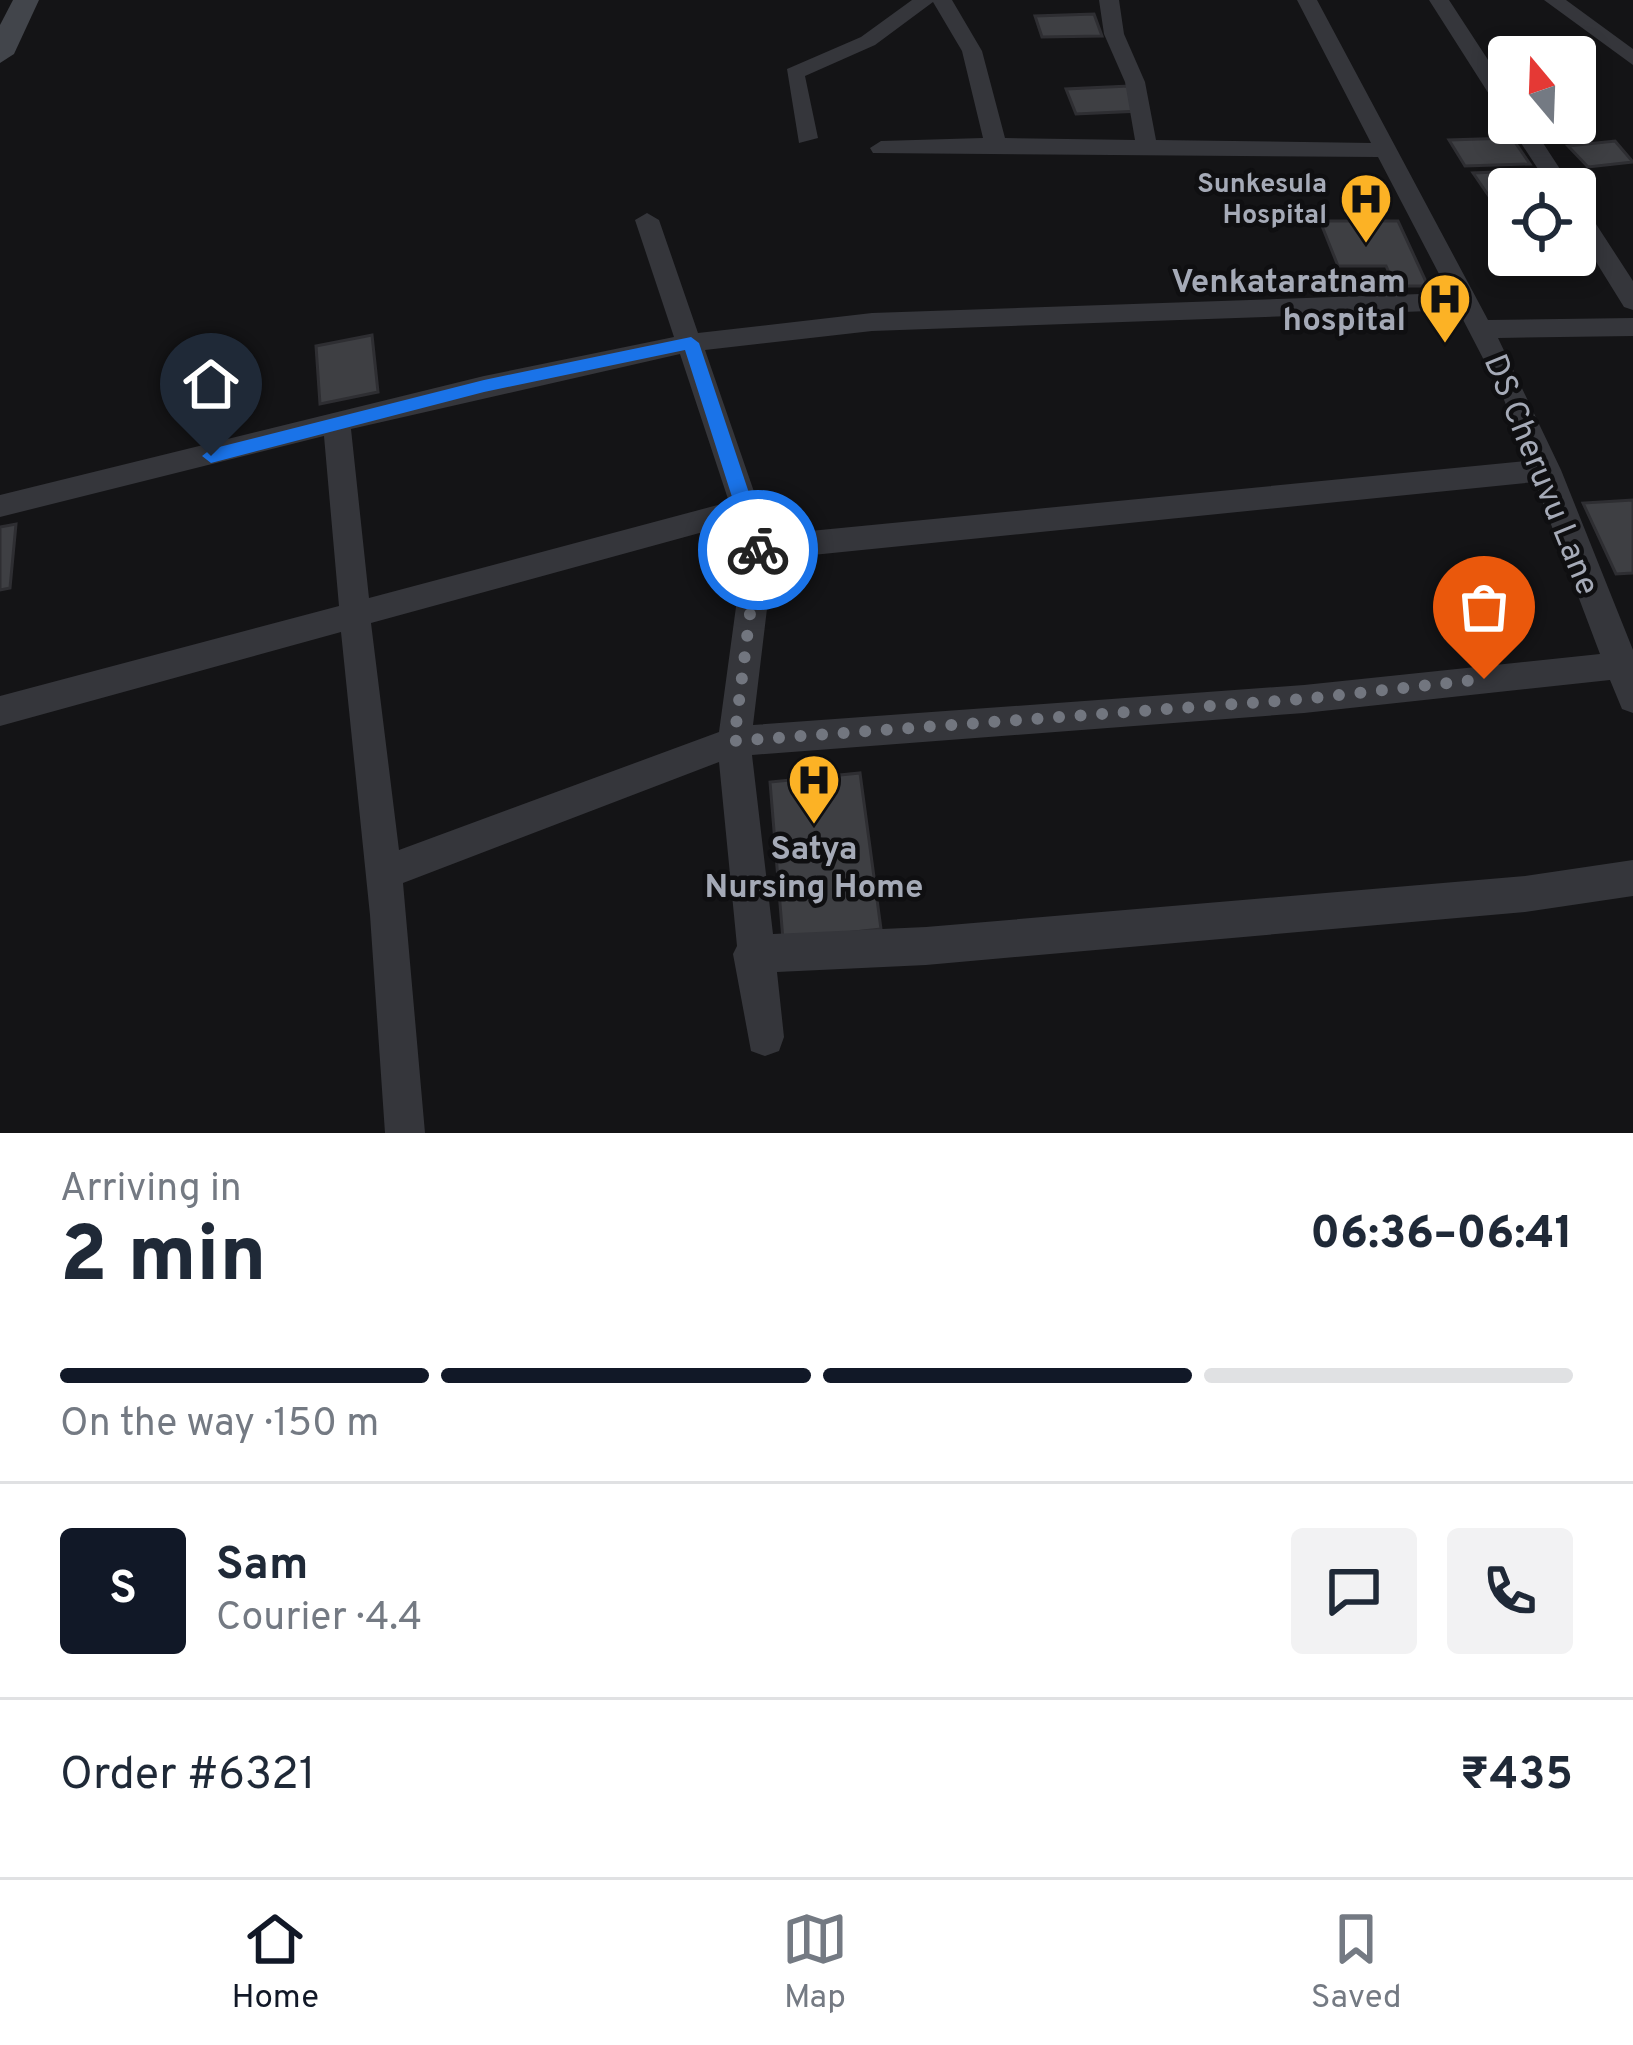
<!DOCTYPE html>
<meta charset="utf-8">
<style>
:root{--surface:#fff;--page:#f2f2f3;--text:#1f2937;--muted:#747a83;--line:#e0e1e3;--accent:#111827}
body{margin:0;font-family:Overpass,sans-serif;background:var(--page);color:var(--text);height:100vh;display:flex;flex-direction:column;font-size:45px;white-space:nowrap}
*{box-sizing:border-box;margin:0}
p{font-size:39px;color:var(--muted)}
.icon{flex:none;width:66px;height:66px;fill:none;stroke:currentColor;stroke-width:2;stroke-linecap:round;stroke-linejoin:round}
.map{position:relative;height:1133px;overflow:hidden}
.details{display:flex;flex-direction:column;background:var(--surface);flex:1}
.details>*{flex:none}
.needle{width:78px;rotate:341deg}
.controls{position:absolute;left:1488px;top:36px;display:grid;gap:24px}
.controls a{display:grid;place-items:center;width:108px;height:108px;border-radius:12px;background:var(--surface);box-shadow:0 6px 18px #0003;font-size:60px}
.pin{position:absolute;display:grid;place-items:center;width:102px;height:102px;color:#fff;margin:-123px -51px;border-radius:50% 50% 50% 0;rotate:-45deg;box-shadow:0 0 12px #0007}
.pin .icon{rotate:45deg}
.courier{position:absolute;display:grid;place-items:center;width:120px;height:120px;margin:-60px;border:9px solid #1a73e8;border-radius:50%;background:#fff;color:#222;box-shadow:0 3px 15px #0007}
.overview em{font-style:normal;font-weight:800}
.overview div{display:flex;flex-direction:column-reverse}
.overview{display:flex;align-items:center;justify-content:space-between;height:204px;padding:0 60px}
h1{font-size:78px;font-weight:800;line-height:90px}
.bar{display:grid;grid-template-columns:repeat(4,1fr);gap:18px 12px;align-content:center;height:144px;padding:0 60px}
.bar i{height:15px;border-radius:9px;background:var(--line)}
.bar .on{background:var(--accent)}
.bar p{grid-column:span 4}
.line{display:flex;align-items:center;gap:30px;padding:0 60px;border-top:3px solid var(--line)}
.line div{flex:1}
.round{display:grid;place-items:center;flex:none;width:126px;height:126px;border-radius:12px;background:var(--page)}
.dock{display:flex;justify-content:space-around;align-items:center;height:168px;border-top:3px solid var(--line);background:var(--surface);font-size:33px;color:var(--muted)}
.dock a{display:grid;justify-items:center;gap:6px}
.dock .on{color:var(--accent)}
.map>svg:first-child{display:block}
.building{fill:#3e3f43;stroke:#2e2e32;stroke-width:3}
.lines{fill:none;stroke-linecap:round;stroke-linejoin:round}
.street{fill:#35363b;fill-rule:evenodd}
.secondary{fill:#42454b;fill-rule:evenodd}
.route{fill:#1a73e8}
.done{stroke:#72767f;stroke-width:12;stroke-dasharray:0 21.6}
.labels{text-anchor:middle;stroke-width:9;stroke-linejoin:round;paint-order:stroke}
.far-poi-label{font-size:27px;font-weight:bold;fill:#a5aab7;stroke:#0f0f11;text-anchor:end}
.poi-label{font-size:33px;font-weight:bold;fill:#a5aab7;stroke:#0f0f11;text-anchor:end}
.street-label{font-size:33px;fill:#a5aab7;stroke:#0f0f11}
</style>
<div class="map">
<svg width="1633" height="1133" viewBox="0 0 1633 1133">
<rect width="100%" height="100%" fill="#141416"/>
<path class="building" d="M1094,14L1102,36L1042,37L1035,16Z
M1129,86L1140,111L1076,114L1066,89Z
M1512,138L1530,164L1465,166L1449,140Z
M1615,141L1633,162L1588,167L1568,146Z
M1544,170L1558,189H1509V202H1493L1473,173Z
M1320,221H1398L1428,286H1395L1386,266H1338Z
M372,335L378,392L320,404L316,346Z
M1633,500V573L1616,574L1583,503Z
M16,524L10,588L0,590V527Z
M860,773L881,929L783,940L770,782Z"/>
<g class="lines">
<path class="street" d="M912,0H952L982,51L1005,138L1135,140L1125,82L1104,34L1099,0H1119L1124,34L1145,82L1156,140L1371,143L1297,0H1317L1488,320L1633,318V336L1498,338L1561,470L1633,650V713L1622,709L1610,680L1304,713L752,755L773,934L926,927L1525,876L1633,860V896L1525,912L926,965L777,972L784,1037L779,1051L765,1056L751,1051L733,954L737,946L719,762L403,883L425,1133H385L370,915L341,632L0,726V696L339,606L324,436L0,517V495L484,376L674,337L635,220L647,213L659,220L698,333L872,313L1449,293L1378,157L873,153L870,148L881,141L983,138L962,51L933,2L875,45L805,76L818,138L799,143L787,69L861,37ZM1458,310L1503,397L1527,461L769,535L705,350L872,331ZM680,354L729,502L369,598L351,429ZM1535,482L1600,654L1304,685L753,725L773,559ZM736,523L744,548L719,732L399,850L371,623Z
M1429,0H1449L1509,92V114L1501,113Z
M1544,0H1566L1633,49V65Z
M1508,123H1530L1573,189H1551Z
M1575,202L1583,204L1633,281V310L1624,307L1575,228Z"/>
<path class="secondary" d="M13,0H39L14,54L0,63V25Z"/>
</g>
<path class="route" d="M691,337L699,343L768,550L758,558L749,550L685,350L484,392L211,463L202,456L211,449L484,380Z"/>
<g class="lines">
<path class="done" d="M758,550L734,741L1304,699L1484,679"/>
</g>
<defs>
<g id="hospital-pin" transform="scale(2.7)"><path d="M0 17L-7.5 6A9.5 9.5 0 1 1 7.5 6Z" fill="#fcb225" stroke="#0f0f11"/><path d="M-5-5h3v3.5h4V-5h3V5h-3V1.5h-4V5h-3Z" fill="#111"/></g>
</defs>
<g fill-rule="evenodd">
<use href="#hospital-pin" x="1366" y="199"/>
<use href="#hospital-pin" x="1445" y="299"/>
<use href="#hospital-pin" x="814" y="780"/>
</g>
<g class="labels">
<g class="far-poi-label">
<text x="1327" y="192">Sunkesula<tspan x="1327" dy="31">Hospital</tspan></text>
</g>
<g class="poi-label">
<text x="1406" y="292">Venkataratnam<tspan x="1406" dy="38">hospital</tspan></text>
<text x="814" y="859" text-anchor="middle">Satya<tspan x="814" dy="38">Nursing Home</tspan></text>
</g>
<g class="street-label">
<text transform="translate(1543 474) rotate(68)" y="12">DS Cheruvu Lane</text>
</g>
</g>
</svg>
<div class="controls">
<a><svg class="needle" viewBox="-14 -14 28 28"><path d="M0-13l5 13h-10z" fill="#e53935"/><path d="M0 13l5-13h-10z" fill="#747a83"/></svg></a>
<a><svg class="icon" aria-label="locate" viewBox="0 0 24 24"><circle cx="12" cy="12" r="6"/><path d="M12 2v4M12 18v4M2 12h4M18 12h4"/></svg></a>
</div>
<div class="pin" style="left:1484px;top:679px;background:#ea580c"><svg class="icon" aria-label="bag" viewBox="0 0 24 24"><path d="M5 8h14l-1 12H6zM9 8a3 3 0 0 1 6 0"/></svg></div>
<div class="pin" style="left:211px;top:456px;background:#1f2937"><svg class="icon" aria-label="home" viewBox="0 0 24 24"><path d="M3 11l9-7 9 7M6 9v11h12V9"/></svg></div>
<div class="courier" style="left:758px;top:550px"><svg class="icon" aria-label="bike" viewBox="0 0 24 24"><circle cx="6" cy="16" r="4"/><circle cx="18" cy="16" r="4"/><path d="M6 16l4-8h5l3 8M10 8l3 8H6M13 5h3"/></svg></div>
</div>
<section class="details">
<div class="overview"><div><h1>2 min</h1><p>Arriving in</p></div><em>06:36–06:41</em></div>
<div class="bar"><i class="on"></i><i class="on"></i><i class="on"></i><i></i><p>On the way · 150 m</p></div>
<div class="line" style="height:216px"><b class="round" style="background:var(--accent);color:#fff">S</b><div><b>Sam</b><p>Courier · 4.4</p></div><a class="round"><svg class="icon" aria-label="chat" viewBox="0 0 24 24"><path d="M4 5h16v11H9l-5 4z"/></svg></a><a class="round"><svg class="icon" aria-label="phone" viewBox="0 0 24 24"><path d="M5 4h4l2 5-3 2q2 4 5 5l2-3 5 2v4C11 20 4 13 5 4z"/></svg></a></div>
<div class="line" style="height:156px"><div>Order #6321</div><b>₹435</b></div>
</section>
<nav class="dock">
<a class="on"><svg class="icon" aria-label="home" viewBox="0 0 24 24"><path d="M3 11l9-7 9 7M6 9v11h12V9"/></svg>Home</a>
<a><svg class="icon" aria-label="map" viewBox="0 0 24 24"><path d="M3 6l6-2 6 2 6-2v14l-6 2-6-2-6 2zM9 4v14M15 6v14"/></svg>Map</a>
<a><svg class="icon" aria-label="saved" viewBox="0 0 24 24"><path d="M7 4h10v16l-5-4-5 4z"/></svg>Saved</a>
</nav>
